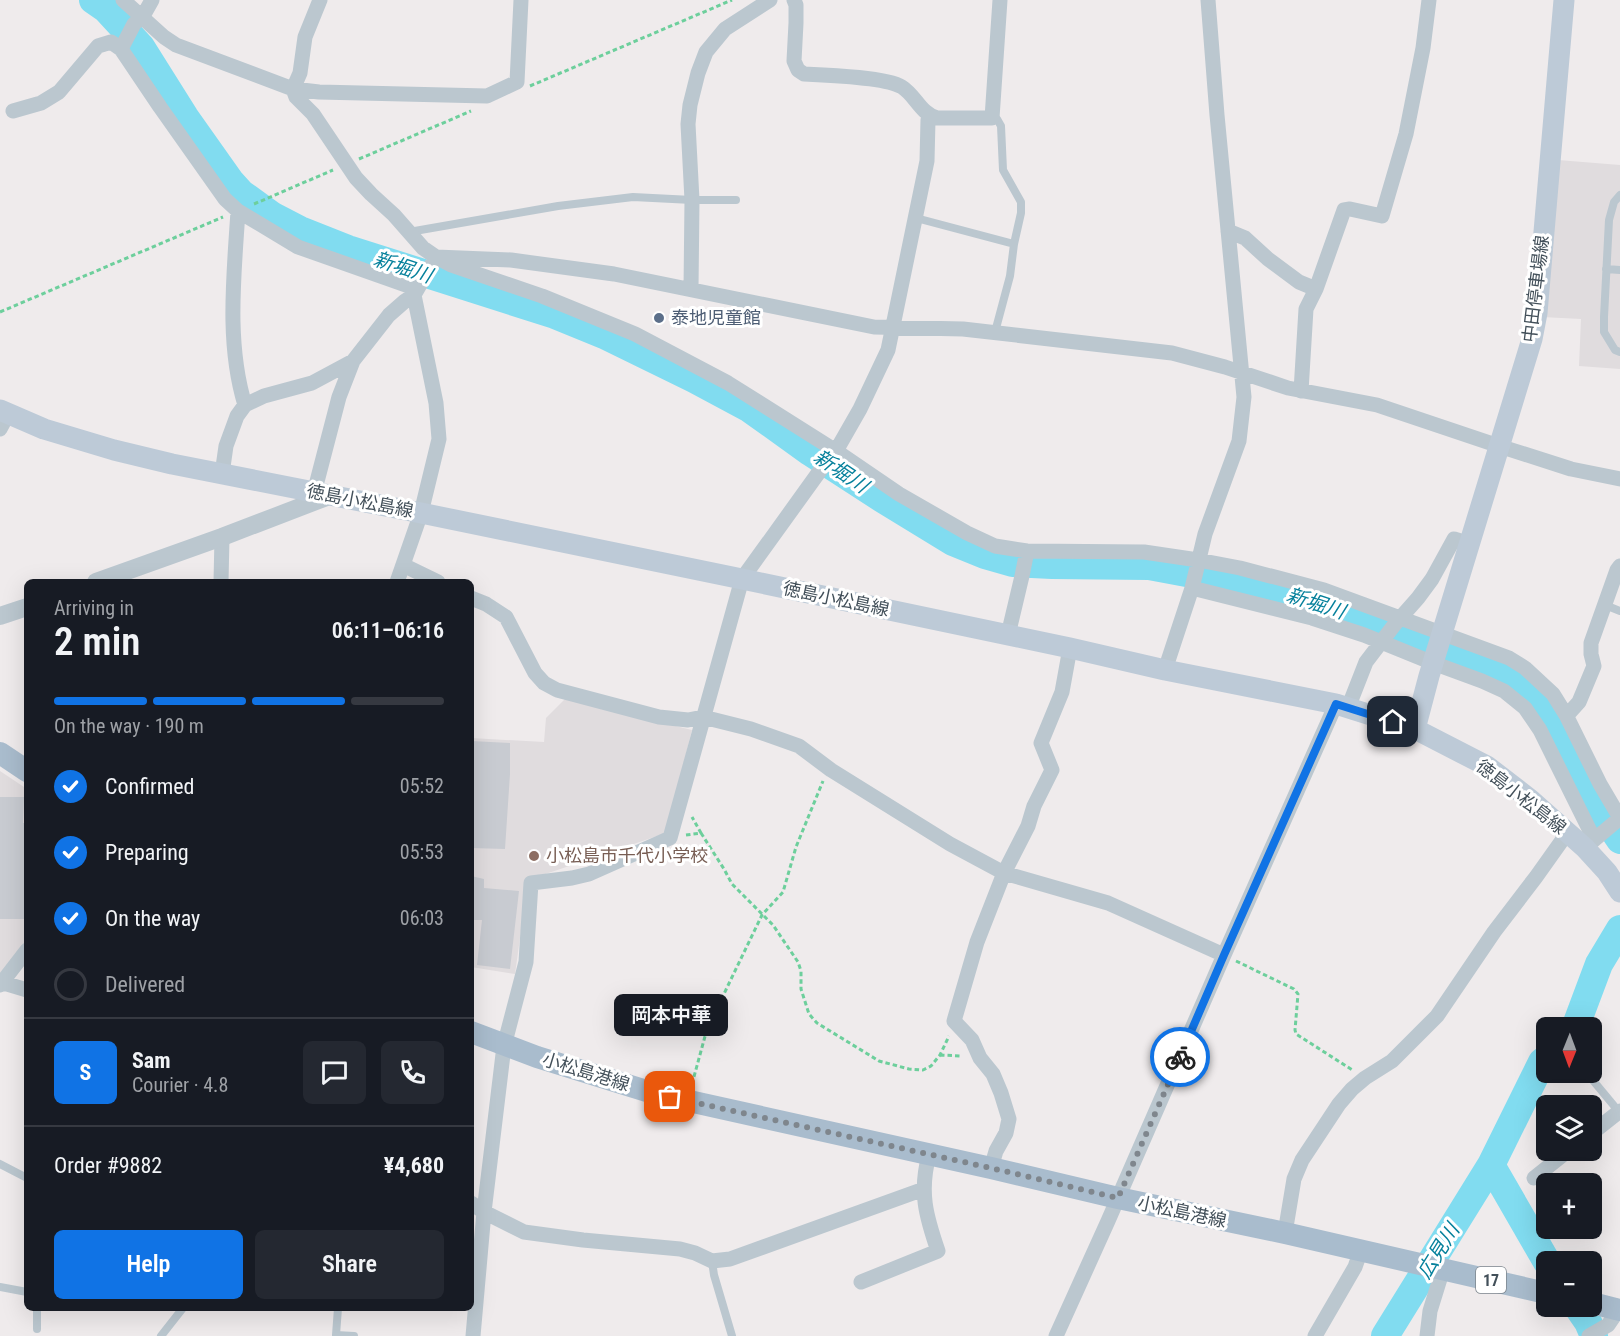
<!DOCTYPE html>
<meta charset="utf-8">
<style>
:root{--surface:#171b24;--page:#242831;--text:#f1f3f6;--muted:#9ea1a6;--line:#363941;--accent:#1073e5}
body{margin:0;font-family:"Roboto Condensed","Noto Sans JP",sans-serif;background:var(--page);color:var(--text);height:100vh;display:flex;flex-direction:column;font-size:22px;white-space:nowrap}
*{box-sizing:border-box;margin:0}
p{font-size:20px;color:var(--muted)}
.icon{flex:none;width:33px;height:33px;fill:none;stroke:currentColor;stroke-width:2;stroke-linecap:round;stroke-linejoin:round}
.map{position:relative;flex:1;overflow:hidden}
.panel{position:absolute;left:24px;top:579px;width:450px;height:732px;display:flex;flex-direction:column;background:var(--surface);border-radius:9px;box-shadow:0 6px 24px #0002}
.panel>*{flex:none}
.needle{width:39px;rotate:181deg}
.tools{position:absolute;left:1536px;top:1017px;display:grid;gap:12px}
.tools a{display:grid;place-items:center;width:66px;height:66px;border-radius:9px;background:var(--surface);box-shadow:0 6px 24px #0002;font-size:30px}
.pin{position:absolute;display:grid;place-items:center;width:51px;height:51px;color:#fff;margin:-26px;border-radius:12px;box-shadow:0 3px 9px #0006}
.courier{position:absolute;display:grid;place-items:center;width:60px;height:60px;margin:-30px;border:4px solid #1073e5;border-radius:50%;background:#fff;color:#222;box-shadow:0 2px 8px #0007}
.bubble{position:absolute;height:42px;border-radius:9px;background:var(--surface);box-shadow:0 6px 24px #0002;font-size:20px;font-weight:600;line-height:42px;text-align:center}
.headline em{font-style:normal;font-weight:600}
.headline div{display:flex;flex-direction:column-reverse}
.headline{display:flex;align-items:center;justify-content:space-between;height:102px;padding:0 30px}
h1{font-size:39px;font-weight:600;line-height:45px}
.bar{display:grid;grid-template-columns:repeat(4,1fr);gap:9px 6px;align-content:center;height:72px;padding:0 30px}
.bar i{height:8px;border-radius:4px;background:var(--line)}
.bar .active{background:var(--accent)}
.bar p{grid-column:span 4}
.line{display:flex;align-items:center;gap:15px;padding:0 30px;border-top:2px solid var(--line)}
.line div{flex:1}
.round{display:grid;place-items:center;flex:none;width:63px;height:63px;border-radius:9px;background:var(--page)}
ol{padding:0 30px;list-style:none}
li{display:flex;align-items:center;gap:18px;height:66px}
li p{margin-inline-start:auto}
li .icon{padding:6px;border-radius:50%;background:var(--accent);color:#fff;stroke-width:4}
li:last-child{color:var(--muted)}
li i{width:33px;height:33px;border:3px solid var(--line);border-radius:50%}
.action{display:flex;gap:12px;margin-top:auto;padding:12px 30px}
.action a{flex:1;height:69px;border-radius:9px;background:var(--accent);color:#fff;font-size:24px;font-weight:600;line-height:69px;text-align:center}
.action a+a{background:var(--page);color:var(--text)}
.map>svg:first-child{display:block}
.education{fill:#e0dcde}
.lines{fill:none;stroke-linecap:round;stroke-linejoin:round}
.river{stroke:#81dcf0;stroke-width:28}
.building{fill:#c8cbd1}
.path{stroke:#6dcf9c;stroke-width:3;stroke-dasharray:4.5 3;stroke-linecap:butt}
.service{stroke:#bbc7cf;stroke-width:8}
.minor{stroke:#bbc7cf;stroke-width:15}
.tertiary{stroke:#bbc7cf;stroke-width:18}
.secondary{stroke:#bdcad7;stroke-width:21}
.primary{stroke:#a9bccd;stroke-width:22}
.done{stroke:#7f868d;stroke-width:6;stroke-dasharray:0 10.8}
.route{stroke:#1073e5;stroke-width:8}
.service-dot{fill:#5c6f8a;stroke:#fff;stroke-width:2}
.education-dot{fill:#8d6e63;stroke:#fff;stroke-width:2}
.labels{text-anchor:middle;stroke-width:6;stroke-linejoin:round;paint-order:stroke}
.shield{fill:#fff;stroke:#7b848c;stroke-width:1.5}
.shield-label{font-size:16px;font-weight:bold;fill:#43505a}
.street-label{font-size:18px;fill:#43505a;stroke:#fff}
.service-label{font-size:18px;fill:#4e5e75;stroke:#fff;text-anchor:start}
.education-label{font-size:18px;fill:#785e54;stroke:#fff;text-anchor:start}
.water-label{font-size:20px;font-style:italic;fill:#06819c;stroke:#fff}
</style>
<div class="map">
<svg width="1620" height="1336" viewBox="0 0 1620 1336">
<rect width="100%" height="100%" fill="#efebec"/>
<path class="education" d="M1558,160L1620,165V369L1579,366L1581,319L1542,317Z
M565,699L692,730L666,833L528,880L515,974L471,967V738L544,742L546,718Z
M0,771L27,789V939L0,977Z"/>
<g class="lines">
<path class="river" d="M93,0L106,9L141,47L185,117L231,182L241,193L273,216L300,230L348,249L555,315L604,335L694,379L750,409L810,452L881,498L953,542L985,555L1013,563L1052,565L1149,566L1272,589L1357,616L1459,654L1501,672L1529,691L1552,723L1601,812L1620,840
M1575,1028L1599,964L1620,929
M1491,1165L1547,1262
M1577,1306L1588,1322L1594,1336
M1385,1336L1491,1165L1542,1062L1546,1059"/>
</g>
<path class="building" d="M471,741L510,743V774L505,849L471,848L473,821H471Z
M0,797H24L23,823H27V905H24V919H0Z
M471,876L484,879V888L519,891L510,969L477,965L482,920H471Z"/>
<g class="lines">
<path class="path" d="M530,86L732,0
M359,159L471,111
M254,204L333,170
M0,312L223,217
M701,833L724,869L732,884L773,925L798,962L801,971V989L809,1014L817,1023L879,1061L909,1069L923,1070L931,1066L940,1055L949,1036
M686,835L701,833L692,817
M1236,961L1294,989L1298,994L1295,1030L1296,1034L1354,1071
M940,1055L962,1056
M692,1084L707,1029L762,915L783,892L796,847L823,781"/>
<path class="service" d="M992,118L997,119L1001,126L1003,170L1021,202V213L1014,244
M1620,195L1614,202L1609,220L1604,317V332L1615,350L1620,352
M916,218L1014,244L1010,276L995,332
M409,232L558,206L633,197L692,200H736
M1606,269L1620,270
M1605,605L1620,611
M1586,1072L1620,1113
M0,1164L27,1178
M712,1261L714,1275L732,1336
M0,1287L27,1292
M37,1308V1329
M338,1308L336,1335L354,1336
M161,1336L183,1308"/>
<path class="minor" d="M123,0L164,37L176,45L293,89L296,97L313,114L356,178L371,194L394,215L423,248L436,257L511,260L614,274L874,327L963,329L1172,353L1225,367L1288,388L1377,405L1499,446L1571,469L1620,479
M152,0L143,16L134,24L121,49L160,107L225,199L238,211C234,275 226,343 245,405
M320,0L305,37L300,73L293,89L319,92L487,96L517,82L521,0
M794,0L796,5V23L794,61L798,70L804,74C826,75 886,77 902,87C916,96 920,113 937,118H992L1000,0
M13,111L41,103L59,92L98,46L111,42L121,49
M238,211L298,247L417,289
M1228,231L1245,238L1268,259L1299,282L1316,289L1344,210L1350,209L1382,216L1406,134L1423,48L1429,0
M691,289L692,200L688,124L690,105L698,73L706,52L725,29L770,0
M1301,391L1306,309L1316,289
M0,429L8,414
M222,474L226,446L237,416L245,405L264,396L312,383L353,361
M314,493L339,397L353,361L389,315L405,301L414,295
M403,565L438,582
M221,582L222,537
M397,582L421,513L439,439L436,403L414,295L436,257L451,265L542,296L635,334L728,383L836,451L899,494L967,533L995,546L1027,551L1144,552L1198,560L1240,568L1324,590L1509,658L1525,668L1553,694L1566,715L1600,784L1620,818
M1192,588L1205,534L1239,441L1244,397L1217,115L1208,0
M471,598L486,604L506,617L535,673L544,683L557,690L659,717L688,720L703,717L751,729L799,746L831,770L950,844L1004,873L1108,903L1224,955
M1312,618L1364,635L1433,663L1482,681L1504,691L1525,708L1540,730L1594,839
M1008,635L1022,576L1027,551
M1165,670L1192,588L1312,618L1324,590
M1348,708L1366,662L1395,624L1418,598L1432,579L1454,539L1470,544
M1566,715L1570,712L1579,702L1594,666L1591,654V643L1617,570L1620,566
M1588,845L1620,818
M0,982L27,990
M0,985L27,950
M1592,1133L1620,1111
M991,1168L996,1151L1006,1133L1009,1119L1001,1093L993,1074L980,1058L972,1040L954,1021L977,942L1004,873L1028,826L1034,806L1052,770L1041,743L1062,692L1070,648
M1534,1178L1569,1150
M471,1203L484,1212L524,1232L583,1240L680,1249L695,1253L712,1261L730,1259L924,1189
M1285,1233L1294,1179L1302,1160L1339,1104L1352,1089L1365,1078L1392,1061L1437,1016L1494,932L1536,877L1568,832
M861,1282L938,1251C926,1216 919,1192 929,1155
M473,1336L484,1212L504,1046L526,962L531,883L572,878L589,874L670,838L742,579L832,454L836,451L860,409L888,350L927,161L928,120L930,116
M1056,1336L1108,1221L1224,955L1336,704
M1315,1336L1355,1267L1361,1250
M1427,1336L1430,1311L1443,1269
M1589,1336L1608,1325L1619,1309"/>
<path class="tertiary" d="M96,582L222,537L329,496
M0,616L27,607"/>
<path class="secondary" d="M0,410L44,429L114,450L172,464L421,513L742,579L1070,648L1165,670L1336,704L1415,729L1487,766L1531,800L1585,848L1607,872L1620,892
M1415,729L1429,676L1532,339L1537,313L1564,0"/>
<path class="primary" d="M0,753L27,771
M471,1032L537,1057L653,1093L991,1168L1118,1198L1285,1233L1546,1293
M1592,1303L1620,1310"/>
</g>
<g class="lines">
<path class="done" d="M670,1097L991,1168L1118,1198L1180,1057"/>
<path class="route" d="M1180,1057L1224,955L1336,704L1393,722"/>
</g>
<circle class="service-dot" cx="659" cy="318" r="6"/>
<circle class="education-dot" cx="534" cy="856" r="6"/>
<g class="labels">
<rect class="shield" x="1476" y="1267" width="30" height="26" rx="4.5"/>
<g class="shield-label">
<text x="1491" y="1286">17</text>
</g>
<g class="street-label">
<text transform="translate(1536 289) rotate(-83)" y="6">中田停車場線</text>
<text transform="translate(360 501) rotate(11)" y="6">徳島小松島線</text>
<text transform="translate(836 599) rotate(12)" y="6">徳島小松島線</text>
<text transform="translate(1521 797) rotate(38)" y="6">徳島小松島線</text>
<text transform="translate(586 1072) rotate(17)" y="6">小松島港線</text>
<text transform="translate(1182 1212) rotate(12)" y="6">小松島港線</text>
</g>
<g class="service-label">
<text x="671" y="324">泰地児童館</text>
</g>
<g class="education-label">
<text x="546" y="862">小松島市千代小学校</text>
</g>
<g class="water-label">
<text transform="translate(403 267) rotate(18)" y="7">新堀川</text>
<text transform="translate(841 471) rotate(34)" y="7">新堀川</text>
<text transform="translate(1316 603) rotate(18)" y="7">新堀川</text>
<text transform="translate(1438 1251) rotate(-58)" y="7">広見川</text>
</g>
</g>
</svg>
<div class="tools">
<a><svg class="needle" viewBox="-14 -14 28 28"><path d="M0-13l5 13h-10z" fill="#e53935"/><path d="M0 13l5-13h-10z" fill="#9ea1a6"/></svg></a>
<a><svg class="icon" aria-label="layers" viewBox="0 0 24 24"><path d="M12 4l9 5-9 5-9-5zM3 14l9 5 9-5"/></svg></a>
<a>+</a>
<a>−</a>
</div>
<div class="pin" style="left:670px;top:1097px;background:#ea580c"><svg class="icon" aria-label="bag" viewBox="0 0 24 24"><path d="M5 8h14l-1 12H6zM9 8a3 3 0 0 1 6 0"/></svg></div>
<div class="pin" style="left:1393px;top:722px;background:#1f2937"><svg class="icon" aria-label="home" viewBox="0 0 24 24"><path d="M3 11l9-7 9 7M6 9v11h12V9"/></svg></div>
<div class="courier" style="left:1180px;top:1057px"><svg class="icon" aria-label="bike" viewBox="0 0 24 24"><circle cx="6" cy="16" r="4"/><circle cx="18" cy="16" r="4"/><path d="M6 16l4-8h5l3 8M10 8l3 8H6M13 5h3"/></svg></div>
<div class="bubble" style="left:614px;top:994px;width:114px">岡本中華</div>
<section class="panel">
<div class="headline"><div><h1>2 min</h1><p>Arriving in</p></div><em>06:11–06:16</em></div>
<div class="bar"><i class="active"></i><i class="active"></i><i class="active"></i><i></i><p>On the way · 190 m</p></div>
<ol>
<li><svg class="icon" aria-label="check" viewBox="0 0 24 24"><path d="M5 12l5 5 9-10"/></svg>Confirmed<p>05:52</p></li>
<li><svg class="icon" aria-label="check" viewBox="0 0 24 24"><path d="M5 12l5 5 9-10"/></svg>Preparing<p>05:53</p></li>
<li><svg class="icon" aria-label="check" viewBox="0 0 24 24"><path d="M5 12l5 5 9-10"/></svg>On the way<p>06:03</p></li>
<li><i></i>Delivered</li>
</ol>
<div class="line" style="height:108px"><b class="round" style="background:var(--accent);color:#fff">S</b><div><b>Sam</b><p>Courier · 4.8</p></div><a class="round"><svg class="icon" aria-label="chat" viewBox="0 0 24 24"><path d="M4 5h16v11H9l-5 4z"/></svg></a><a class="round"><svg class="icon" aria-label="phone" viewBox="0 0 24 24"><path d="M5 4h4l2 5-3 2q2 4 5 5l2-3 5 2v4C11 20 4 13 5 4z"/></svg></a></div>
<div class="line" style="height:78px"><div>Order #9882</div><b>¥4,680</b></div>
<div class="action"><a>Help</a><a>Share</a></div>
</section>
</div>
